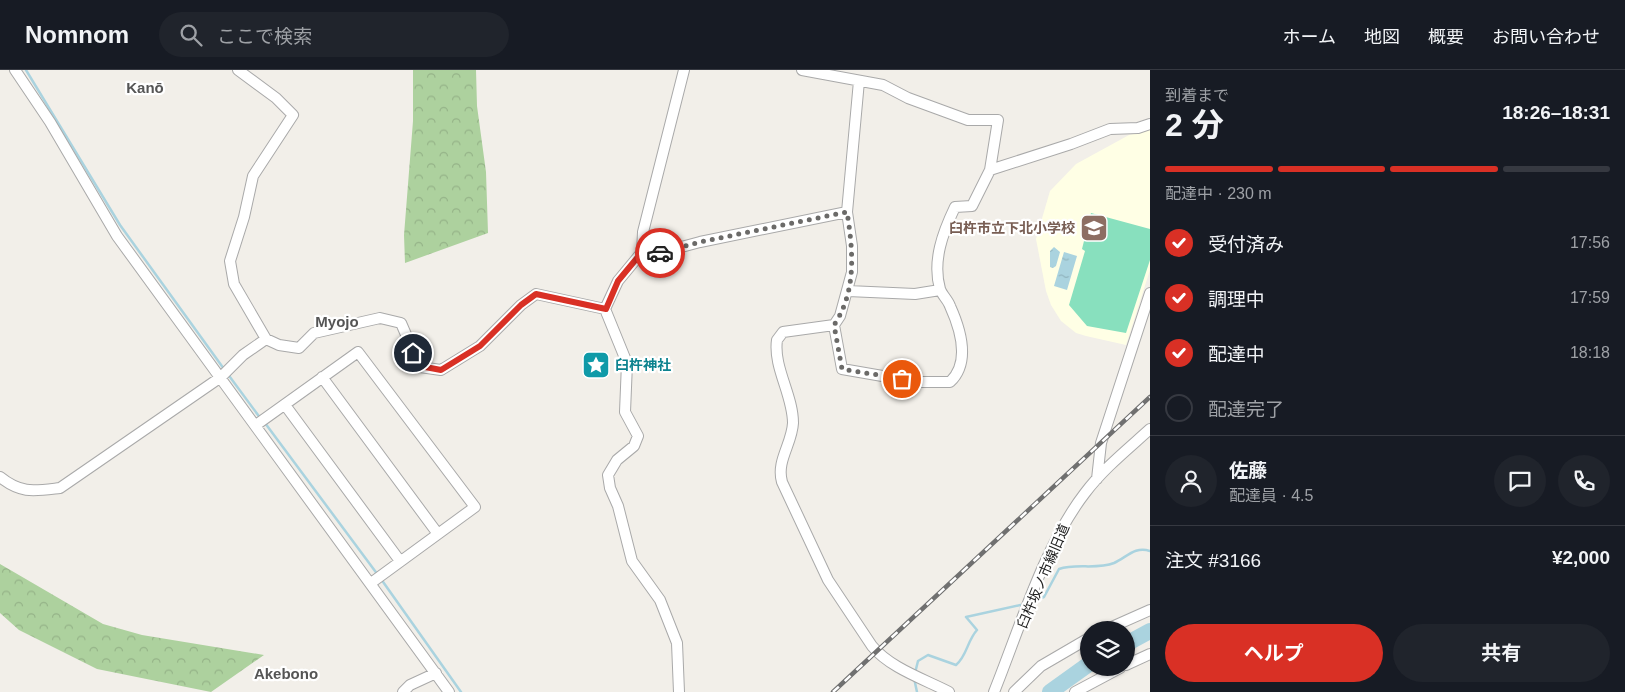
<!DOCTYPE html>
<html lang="ja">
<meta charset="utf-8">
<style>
:root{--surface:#171b24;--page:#20242c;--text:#f1f3f6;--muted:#9ea1a6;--line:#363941;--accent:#d93025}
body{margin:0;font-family:Helvetica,"Noto Sans JP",sans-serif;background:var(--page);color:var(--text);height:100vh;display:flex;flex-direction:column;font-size:19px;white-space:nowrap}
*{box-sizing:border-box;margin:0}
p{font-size:16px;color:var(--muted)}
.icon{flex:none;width:28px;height:28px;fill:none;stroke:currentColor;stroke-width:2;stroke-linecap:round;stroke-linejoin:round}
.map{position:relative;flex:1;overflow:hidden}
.drawer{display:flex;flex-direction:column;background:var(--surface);width:475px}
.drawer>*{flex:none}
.controls{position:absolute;left:1080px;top:551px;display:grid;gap:10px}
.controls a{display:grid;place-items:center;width:55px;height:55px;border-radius:50%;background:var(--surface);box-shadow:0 1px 4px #0004;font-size:25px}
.pin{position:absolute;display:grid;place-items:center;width:42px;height:42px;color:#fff;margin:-21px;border:2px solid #fff;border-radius:50%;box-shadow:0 1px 5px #0007}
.courier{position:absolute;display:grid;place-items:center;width:50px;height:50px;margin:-25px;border:4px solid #d93025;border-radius:50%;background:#fff;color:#222;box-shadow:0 1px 6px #0007}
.summary em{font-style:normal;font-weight:700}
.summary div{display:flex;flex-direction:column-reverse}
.summary{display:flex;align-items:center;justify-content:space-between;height:85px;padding:0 15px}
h1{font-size:32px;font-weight:700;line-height:38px}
.bar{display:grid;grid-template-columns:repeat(4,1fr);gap:8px 5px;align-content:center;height:60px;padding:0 15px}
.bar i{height:6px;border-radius:4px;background:var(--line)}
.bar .on{background:var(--accent)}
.bar p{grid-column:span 4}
.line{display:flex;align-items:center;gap:12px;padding:0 15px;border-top:1px solid var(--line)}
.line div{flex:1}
.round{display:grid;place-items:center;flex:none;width:52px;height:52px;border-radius:26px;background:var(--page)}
ol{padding:0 15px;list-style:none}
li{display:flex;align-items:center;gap:15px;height:55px}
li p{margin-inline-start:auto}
li .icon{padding:5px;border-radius:50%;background:var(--accent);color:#fff;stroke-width:4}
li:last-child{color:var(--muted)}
li i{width:28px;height:28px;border:2px solid var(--line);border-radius:50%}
.action{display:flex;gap:10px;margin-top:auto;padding:10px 15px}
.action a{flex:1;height:58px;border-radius:30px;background:var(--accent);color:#fff;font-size:20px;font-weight:700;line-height:58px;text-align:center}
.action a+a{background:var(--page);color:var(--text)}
header{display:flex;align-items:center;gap:30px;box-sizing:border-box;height:70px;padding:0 25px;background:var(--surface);border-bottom:1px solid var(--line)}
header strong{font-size:24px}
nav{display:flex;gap:28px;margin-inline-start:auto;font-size:18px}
.search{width:350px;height:45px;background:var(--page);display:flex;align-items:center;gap:12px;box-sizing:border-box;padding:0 18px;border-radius:28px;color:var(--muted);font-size:19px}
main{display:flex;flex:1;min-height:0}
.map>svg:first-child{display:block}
.education{fill:#ffffe5}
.forest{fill:url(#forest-crowns)}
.pitch{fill:#88e0be}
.water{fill:url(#water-ripples)}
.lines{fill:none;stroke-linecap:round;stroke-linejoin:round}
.stream{stroke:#aad3df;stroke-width:2.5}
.river{stroke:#aad3df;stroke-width:16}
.minor-casing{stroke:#a9a9a9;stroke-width:12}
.minor{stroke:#fff;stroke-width:10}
.rail-casing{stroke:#707070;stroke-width:4.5}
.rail{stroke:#fff;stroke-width:2.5;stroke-dasharray:8;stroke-linecap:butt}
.done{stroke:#6b6a68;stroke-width:5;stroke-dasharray:0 9}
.route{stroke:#d93025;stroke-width:6}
.labels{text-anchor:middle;stroke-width:4.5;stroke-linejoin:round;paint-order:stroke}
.education-label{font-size:14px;font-weight:bold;fill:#785e54;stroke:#fff;text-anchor:end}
.culture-label{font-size:14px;font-weight:bold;fill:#0d838f;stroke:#fff;text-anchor:start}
.street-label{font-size:14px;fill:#222;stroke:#fff}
.neighbourhood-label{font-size:15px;font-weight:bold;fill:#555;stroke:#fff}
</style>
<header>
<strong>Nomnom</strong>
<div class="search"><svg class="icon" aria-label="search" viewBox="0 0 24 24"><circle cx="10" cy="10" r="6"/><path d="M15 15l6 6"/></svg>ここで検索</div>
<nav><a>ホーム</a><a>地図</a><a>概要</a><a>お問い合わせ</a></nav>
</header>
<main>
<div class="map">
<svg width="1150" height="622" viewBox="0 0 1150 622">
<defs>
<pattern id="forest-crowns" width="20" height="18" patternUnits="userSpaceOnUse" patternTransform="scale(1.25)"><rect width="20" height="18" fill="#add19e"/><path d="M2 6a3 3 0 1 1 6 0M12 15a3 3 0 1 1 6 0" fill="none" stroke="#95b388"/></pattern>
<pattern id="water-ripples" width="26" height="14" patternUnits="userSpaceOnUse" patternTransform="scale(1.25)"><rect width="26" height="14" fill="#aad3df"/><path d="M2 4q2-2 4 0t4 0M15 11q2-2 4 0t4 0" fill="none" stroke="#92b5bf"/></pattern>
</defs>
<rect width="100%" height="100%" fill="#f2efe9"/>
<path class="education" d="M1150,60V200L1126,275L1086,266L1076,263L1061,251L1051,235L1046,221L1036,169L1050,121L1076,94L1129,65Z"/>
<path class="forest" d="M413,0H476L477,36L486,102L488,163L405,193L404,165L413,51Z
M0,494L103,554L142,565L264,585L211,622L97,599L19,560L0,543Z"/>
<path class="pitch" d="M1091,143L1150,159V190L1126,263L1087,256L1069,235L1085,181L1082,179Z"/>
<path class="water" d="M1054,177L1060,182L1056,196L1053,198L1050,197V181Z
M1064,182L1077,186L1067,220L1054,216Z"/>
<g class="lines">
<path class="stream" d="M26,0L120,155L224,299
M227,303L261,349
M265,353L378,505
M381,509L461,622
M1032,531L1044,527L1059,499C1076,493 1097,500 1114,493C1127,487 1135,476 1150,481
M915,603L918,591L928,585L956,595C967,586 967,571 977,560L966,547L1025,534
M914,608L917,622"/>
<path class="river" d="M1126,574L1150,561
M1050,622L1089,594"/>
<g class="minor-casing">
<path id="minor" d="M15,0L50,52L117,166L449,622
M238,0L276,28L293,45L253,106L244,147L230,191L234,214L266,269L279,275L299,278L314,263L380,248L401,253L420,297L441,300L480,276L521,235L536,224L605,239
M802,0L883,15L908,28L968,50H998L990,100L972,136L955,137C943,162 932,191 940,219C942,225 948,230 950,236C960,258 971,292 950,312H917L842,299L834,255L840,246L852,202V176L847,142L859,11
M990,100L1071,74L1110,59L1138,58L1150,54
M642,182L655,184L700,172L847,142
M848,221L915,224L940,220
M834,255L783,262L777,270C773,297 793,325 793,353C792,374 776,391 782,412L828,510L872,576C890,598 924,609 949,622
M322,307L438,464
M285,335L400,491
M256,355L358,282L475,437L371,513
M0,407C21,424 34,421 60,418L221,307L243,285L266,269
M1097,409L1101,373L1150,223
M1105,560L1150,540
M1126,595L1150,584
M403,622L410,615L436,603
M679,622L677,573L660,530L632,491L618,436L610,418L608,405L617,390L634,376L638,366L625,342L627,293L605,239L618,211L642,182L643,162L684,0
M994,622C1019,560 1044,476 1085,423C1103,399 1128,379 1150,359
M1014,622L1041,596L1089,568
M1075,622L1120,598"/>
</g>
<use href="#minor" class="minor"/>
<g class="rail-casing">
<path id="rail" d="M833,622L1150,327"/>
</g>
<use href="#rail" class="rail"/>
</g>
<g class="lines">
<path class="done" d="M660,183L700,172L847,142C853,180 857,221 834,255L842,299L902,309"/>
<path class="route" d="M413,283L420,296L441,300L480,276L521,235L536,224L606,239L618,211L642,182L660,183"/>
</g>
<defs>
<g id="school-square" transform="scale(1.4375)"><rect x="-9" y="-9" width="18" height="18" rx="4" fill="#8d6e63" stroke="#fff"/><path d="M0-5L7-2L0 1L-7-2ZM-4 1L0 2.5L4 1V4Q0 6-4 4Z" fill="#fff"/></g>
<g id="sight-square" transform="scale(1.4375)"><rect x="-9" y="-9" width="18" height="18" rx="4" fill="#0f9aa8" stroke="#fff"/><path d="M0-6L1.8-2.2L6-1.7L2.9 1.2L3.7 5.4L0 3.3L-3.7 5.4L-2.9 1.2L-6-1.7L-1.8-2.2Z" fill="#fff"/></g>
</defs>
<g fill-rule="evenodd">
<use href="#school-square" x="1094" y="158"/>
<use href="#sight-square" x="596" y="295"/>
</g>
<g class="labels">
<g class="education-label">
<text x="1075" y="163">臼杵市立下北小学校</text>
</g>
<g class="culture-label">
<text x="615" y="300">臼杵神社</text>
</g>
<g class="street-label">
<text transform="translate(1043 506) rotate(-67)" y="5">臼杵坂ノ市線旧道</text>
</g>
<g class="neighbourhood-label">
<text x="145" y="23">Kanō</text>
<text x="337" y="257">Myojo</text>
<text x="286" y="609">Akebono</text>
</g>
</g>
</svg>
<div class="controls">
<a><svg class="icon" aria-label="layers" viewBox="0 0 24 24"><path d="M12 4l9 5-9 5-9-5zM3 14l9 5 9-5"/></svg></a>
</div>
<div class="pin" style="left:902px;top:309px;background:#ea580c"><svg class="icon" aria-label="bag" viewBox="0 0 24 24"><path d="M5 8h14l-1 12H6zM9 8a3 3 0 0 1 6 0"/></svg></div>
<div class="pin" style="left:413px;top:283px;background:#1f2937"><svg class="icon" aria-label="home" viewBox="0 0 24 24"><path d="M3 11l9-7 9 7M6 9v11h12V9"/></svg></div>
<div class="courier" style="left:660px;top:183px"><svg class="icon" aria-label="car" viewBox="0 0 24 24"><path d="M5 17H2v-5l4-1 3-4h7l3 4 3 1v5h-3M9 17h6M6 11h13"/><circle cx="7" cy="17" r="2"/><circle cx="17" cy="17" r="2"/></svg></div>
</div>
<section class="drawer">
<div class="summary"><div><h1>2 分</h1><p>到着まで</p></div><em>18:26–18:31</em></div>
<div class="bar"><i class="on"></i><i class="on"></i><i class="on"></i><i></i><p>配達中 · 230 m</p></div>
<ol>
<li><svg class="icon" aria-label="check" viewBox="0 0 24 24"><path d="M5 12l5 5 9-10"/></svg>受付済み<p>17:56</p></li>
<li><svg class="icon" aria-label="check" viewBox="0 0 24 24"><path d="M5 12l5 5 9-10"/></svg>調理中<p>17:59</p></li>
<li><svg class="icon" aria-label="check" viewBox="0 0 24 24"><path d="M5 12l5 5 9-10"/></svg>配達中<p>18:18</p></li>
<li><i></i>配達完了</li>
</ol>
<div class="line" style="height:90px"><a class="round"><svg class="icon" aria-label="person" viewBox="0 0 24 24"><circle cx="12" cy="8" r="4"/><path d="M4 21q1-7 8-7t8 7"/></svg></a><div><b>佐藤</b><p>配達員 · 4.5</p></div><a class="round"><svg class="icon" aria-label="chat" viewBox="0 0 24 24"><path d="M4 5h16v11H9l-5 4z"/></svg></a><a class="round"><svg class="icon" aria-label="phone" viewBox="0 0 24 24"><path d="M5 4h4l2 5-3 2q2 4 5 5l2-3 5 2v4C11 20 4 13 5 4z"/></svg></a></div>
<div class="line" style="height:65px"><div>注文 #3166</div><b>¥2,000</b></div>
<div class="action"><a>ヘルプ</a><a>共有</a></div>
</section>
</main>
